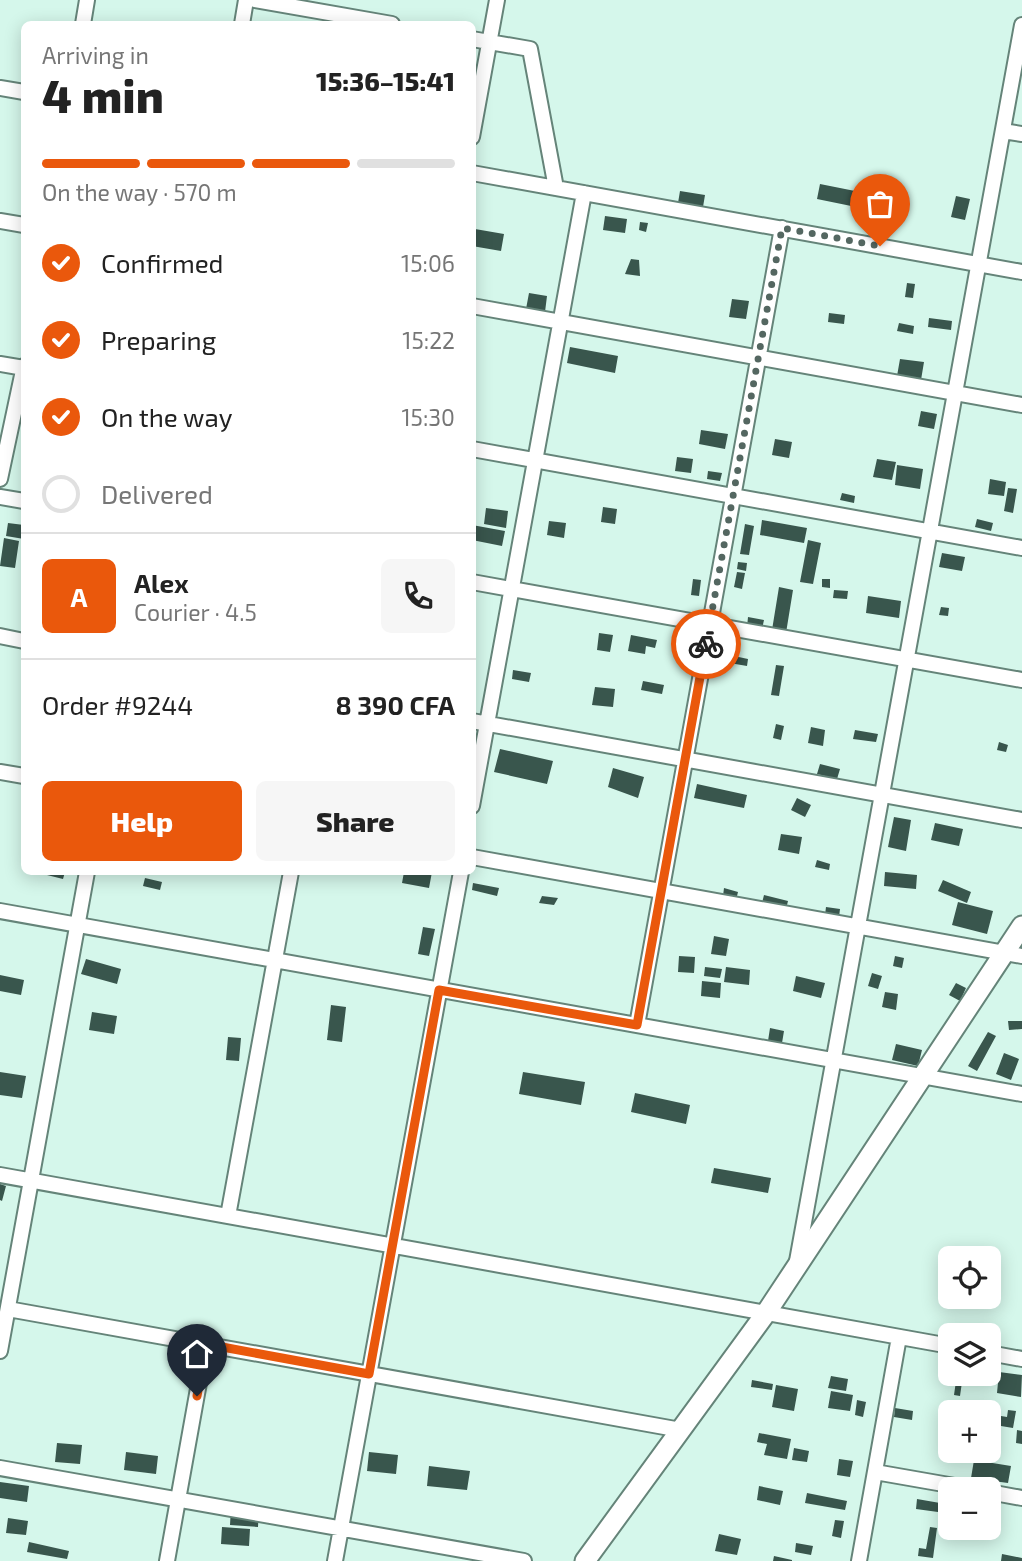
<!DOCTYPE html>
<meta charset="utf-8">
<style>
:root{--surface:#fff;--page:#f6f6f6;--text:#222;--muted:#767676;--line:#e0e0e0;--accent:#ea580c}
body{margin:0;font-family:"Exo 2",sans-serif;background:var(--page);color:var(--text);height:100vh;display:flex;flex-direction:column;font-size:26px;white-space:nowrap}
*{box-sizing:border-box;margin:0}
p{font-size:23px;color:var(--muted)}
.icon{flex:none;width:38px;height:38px;fill:none;stroke:currentColor;stroke-width:2;stroke-linecap:round;stroke-linejoin:round}
.map{position:relative;flex:1;overflow:hidden}
.sheet{position:absolute;left:21px;top:21px;width:455px;height:854px;display:flex;flex-direction:column;background:var(--surface);border-radius:10px;box-shadow:0 4px 18px #0003}
.sheet>*{flex:none}
.buttons{position:absolute;left:938px;top:1246px;display:grid;gap:14px}
.buttons a{display:grid;place-items:center;width:63px;height:63px;border-radius:10px;background:var(--surface);box-shadow:0 4px 18px #0003;font-size:35px}
.pin{position:absolute;display:grid;place-items:center;width:60px;height:60px;color:#fff;margin:-72px -30px;border-radius:50% 50% 50% 0;rotate:-45deg;box-shadow:0 0 7px #0007}
.pin .icon{rotate:45deg}
.courier{position:absolute;display:grid;place-items:center;width:70px;height:70px;margin:-35px;border:5px solid #ea580c;border-radius:50%;background:#fff;color:#222;box-shadow:0 2px 9px #0007}
.overview em{font-style:normal;font-weight:800}
.overview div{display:flex;flex-direction:column-reverse}
.overview{display:flex;align-items:center;justify-content:space-between;height:119px;padding:0 21px}
h1{font-size:46px;font-weight:800;line-height:52px}
.bar{display:grid;grid-template-columns:repeat(4,1fr);gap:10px 7px;align-content:center;height:84px;padding:0 21px}
.bar i{height:9px;border-radius:5px;background:var(--line)}
.bar .on{background:var(--accent)}
.bar p{grid-column:span 4}
.line{display:flex;align-items:center;gap:18px;padding:0 21px;border-top:2px solid var(--line)}
.line div{flex:1}
.round{display:grid;place-items:center;flex:none;width:74px;height:74px;border-radius:10px;background:var(--page)}
ol{padding:0 21px;list-style:none}
li{display:flex;align-items:center;gap:21px;height:77px}
li p{margin-inline-start:auto}
li .icon{padding:7px;border-radius:50%;background:var(--accent);color:#fff;stroke-width:4}
li:last-child{color:var(--muted)}
li i{width:38px;height:38px;border:4px solid var(--line);border-radius:50%}
.button{display:flex;gap:14px;margin-top:auto;padding:14px 21px}
.button a{flex:1;height:80px;border-radius:10px;background:var(--accent);color:#fff;font-size:28px;font-weight:800;line-height:80px;text-align:center}
.button a+a{background:var(--page);color:var(--text)}
.map>svg:first-child{display:block}
.building{fill:#39564d}
.lines{fill:none;stroke-linecap:round;stroke-linejoin:round}
.street-casing{stroke:#658479;stroke-width:18}
.secondary-casing{stroke:#658479;stroke-width:23}
.street{stroke:#fff;stroke-width:14}
.secondary{stroke:#fff;stroke-width:19}
.done{stroke:#546761;stroke-width:7;stroke-dasharray:0 12.6}
.route{stroke:#ea580c;stroke-width:9}
</style>
<div class="map">
<svg width="1022" height="1561" viewBox="0 0 1022 1561">
<rect width="100%" height="100%" fill="#d5f7eb"/>
<path class="building" d="M820,184L865,193L861,208L817,199Z
M680,191L705,195L703,207L678,203Z
M956,196L970,199L965,220L951,217Z
M605,216L627,219L625,233L603,230Z
M640,222L648,223L646,232L639,230Z
M475,229L504,234L501,251L472,246Z
M631,259L639,260L640,276L625,274Z
M907,283L915,284L913,298L905,297Z
M529,293L547,296L545,312L526,309Z
M732,299L749,301L746,319L729,317Z
M829,313L845,315L844,324L828,322Z
M929,318L952,321L951,330L928,327Z
M899,323L914,326L913,334L897,331Z
M570,347L618,356L615,373L567,363Z
M900,359L924,362L921,380L897,376Z
M921,411L937,414L934,429L918,426Z
M701,430L728,434L725,449L699,444Z
M775,439L792,442L789,458L772,455Z
M677,457L693,459L691,473L675,471Z
M877,459L896,462L892,480L873,477Z
M897,465L923,469L920,489L895,485Z
M708,471L722,473L720,481L707,479Z
M990,479L1006,482L1004,496L988,494Z
M1008,488L1017,489L1013,513L1004,511Z
M842,493L855,496L854,503L840,500Z
M603,507L617,509L615,524L601,522Z
M486,508L508,511L506,528L484,524Z
M977,519L993,523L991,531L975,527Z
M762,520L807,528L804,543L760,535Z
M549,521L566,523L564,538L547,535Z
M8,523L24,525V539L6,536Z
M745,524L754,526L749,555L740,554Z
M472,525L505,531L502,546L472,540Z
M4,538L19,541L15,568L0,566Z
M808,540L821,543L813,584L800,582Z
M942,553L965,557L962,571L939,567Z
M738,562L747,563L746,571L737,569Z
M737,572L745,573L742,589L734,587Z
M693,579L701,580L699,596L691,595Z
M822,579H830V588L822,587Z
M779,587L793,590L786,633L772,630Z
M834,590L848,591L847,599L833,598Z
M868,596L901,601L899,618L866,613Z
M941,607L949,608L948,616L939,615Z
M748,617L764,620L762,629L747,627Z
M599,633L613,635L610,652L597,650Z
M631,635L657,640L655,648L646,646L645,654L628,651Z
M720,653L748,659L747,666L718,661Z
M776,665L784,666L779,696L771,695Z
M513,670L531,673L529,682L512,679Z
M643,681L664,685L662,694L641,690Z
M595,687L615,689L613,707L592,705Z
M776,724L784,726L781,740L773,738Z
M811,727L825,730L823,746L808,743Z
M855,730L878,734L876,742L853,739Z
M999,742L1008,745L1006,752L997,750Z
M500,749L553,761L547,784L494,772Z
M820,764L840,769L837,779L817,774Z
M613,768L644,777L638,798L608,787Z
M697,784L747,795L744,808L694,798Z
M797,798L811,805L805,817L791,810Z
M894,817L911,820L906,851L888,847Z
M935,823L963,829L959,846L931,840Z
M781,834L802,837L799,854L778,850Z
M817,860L830,864L829,870L815,867Z
M35,872H65L63,879Z
M404,872H432L429,888L402,883Z
M885,872L917,875L916,889L884,886Z
M145,878L162,882L160,890L143,886Z
M943,880L971,892L967,903L938,891Z
M473,883L499,888L497,896L472,890Z
M724,888L738,892L736,900L723,896Z
M764,895L788,901L786,909L762,903Z
M542,896L558,898L554,905L539,903Z
M958,902L993,911L987,934L952,925Z
M826,907L840,909L839,917L825,915Z
M423,927L435,929L429,956L418,954Z
M714,936L729,939L726,956L711,954Z
M679,956L695,957L694,973L678,972Z
M895,956L904,958L902,968L893,966Z
M86,959L121,969L117,984L81,974Z
M705,967L722,969L720,978L704,976Z
M726,967L750,970L749,985L724,982Z
M872,973L882,976L878,989L868,986Z
M0,975L24,980L21,995L0,991Z
M796,976L825,983L821,998L793,991Z
M702,981L721,983L720,998L701,996Z
M956,983L966,988L960,1001L949,995Z
M885,992L898,994L896,1010L882,1007Z
M331,1005L346,1007L342,1042L327,1040Z
M92,1012L117,1016L114,1034L89,1030Z
M1008,1021H1022V1029L1009,1030Z
M770,1028L784,1031L782,1043L768,1041Z
M988,1032L996,1036L977,1071L968,1066Z
M228,1037L241,1038L239,1061L226,1060Z
M896,1044L922,1050L918,1066L892,1060Z
M1004,1053L1019,1059L1011,1080L996,1074Z
M0,1072L26,1076L22,1098L0,1095Z
M523,1072L585,1082L581,1105L519,1094Z
M635,1093L690,1105L686,1124L631,1112Z
M714,1168L771,1178L768,1193L711,1183Z
M0,1184L6,1186L2,1201L0,1200Z
M999,1372L1022,1375L1021,1397L997,1393Z
M831,1376L848,1379L846,1391L828,1388Z
M752,1380L773,1384L772,1390L751,1387Z
M956,1381L962,1382L960,1396L954,1395Z
M776,1385L798,1389L794,1411L772,1407Z
M831,1391L853,1395L850,1411L828,1408Z
M857,1400L866,1402L863,1417L855,1415Z
M895,1408L913,1411L912,1420L894,1417Z
M1008,1410L1016,1411L1013,1428L989,1424V1414L1007,1417Z
M1017,1430L1022,1431V1444L1016,1443Z
M759,1433L791,1439L787,1459L764,1455L767,1444L757,1442Z
M57,1443L82,1445L80,1464L55,1462Z
M794,1448L809,1451L807,1462L792,1460Z
M126,1452L158,1456L156,1474L124,1470Z
M369,1452L398,1455L396,1474L367,1471Z
M839,1459L853,1461L850,1477L837,1475Z
M974,1460L1011,1466L1008,1483L971,1478Z
M429,1466L470,1471L467,1490L427,1486Z
M0,1482L29,1486L27,1502L0,1498Z
M759,1486L783,1491L780,1505L757,1500Z
M807,1493L847,1501L845,1510L805,1503Z
M917,1499L940,1503L938,1512L916,1509Z
M231,1507L259,1509L258,1527L230,1525Z
M8,1518L28,1521L26,1535L6,1533Z
M835,1520L844,1521L841,1538L832,1536Z
M222,1527L250,1529L249,1546L221,1544Z
M930,1527L937,1528L933,1558L918,1556L919,1548L926,1549Z
M719,1534L741,1539L737,1555L715,1551Z
M29,1542L69,1551L67,1559L27,1552Z
M796,1543L813,1546L811,1555L795,1552Z
M1002,1554L1022,1558V1561H1001Z
M774,1556L792,1560V1561H773Z"/>
<g class="lines">
<g class="street-casing">
<path id="street" d="M255,0L392,24
M83,24L87,0
M242,24L246,0
M472,39L530,49L556,188
M0,88L24,92
M1003,131L1022,134
M472,137L497,0
M472,173L1022,272
M0,221L24,225
M472,306L1022,405
M0,364L24,368
M472,449L1022,548
M0,479L24,366
M0,497L24,501
M472,582L1022,680
M0,636L24,641
M472,721L1022,820
M0,772L24,776
M472,806L584,193
M472,857L1022,956
M0,911L1022,1094
M637,1025L782,228
M0,1175L950,1346
M228,1216L291,872
M797,1261L1022,25
M8,1309L681,1430
M0,1351L87,872
M989,1353L1022,1359
M0,1468L524,1561
M875,1472L972,1489
M989,1492L1022,1498
M167,1561L206,1344
M335,1561L461,872
M859,1561L899,1337"/>
</g>
<g class="secondary-casing">
<path id="secondary" d="M585,1561L766,1313L1022,926"/>
</g>
<use href="#street" class="street"/>
<use href="#secondary" class="secondary"/>
</g>
<g class="lines">
<path class="done" d="M706,644L782,228L880,246"/>
<path class="route" d="M197,1396L206,1344L369,1374L439,990L637,1025L706,644"/>
</g>
</svg>
<div class="buttons">
<a><svg class="icon" aria-label="locate" viewBox="0 0 24 24"><circle cx="12" cy="12" r="6"/><path d="M12 2v4M12 18v4M2 12h4M18 12h4"/></svg></a>
<a><svg class="icon" aria-label="layers" viewBox="0 0 24 24"><path d="M12 4l9 5-9 5-9-5zM3 14l9 5 9-5"/></svg></a>
<a>+</a>
<a>−</a>
</div>
<div class="pin" style="left:880px;top:246px;background:#ea580c"><svg class="icon" aria-label="bag" viewBox="0 0 24 24"><path d="M5 8h14l-1 12H6zM9 8a3 3 0 0 1 6 0"/></svg></div>
<div class="pin" style="left:197px;top:1396px;background:#1f2937"><svg class="icon" aria-label="home" viewBox="0 0 24 24"><path d="M3 11l9-7 9 7M6 9v11h12V9"/></svg></div>
<div class="courier" style="left:706px;top:644px"><svg class="icon" aria-label="bike" viewBox="0 0 24 24"><circle cx="6" cy="16" r="4"/><circle cx="18" cy="16" r="4"/><path d="M6 16l4-8h5l3 8M10 8l3 8H6M13 5h3"/></svg></div>
<section class="sheet">
<div class="overview"><div><h1>4 min</h1><p>Arriving in</p></div><em>15:36–15:41</em></div>
<div class="bar"><i class="on"></i><i class="on"></i><i class="on"></i><i></i><p>On the way · 570 m</p></div>
<ol>
<li><svg class="icon" aria-label="check" viewBox="0 0 24 24"><path d="M5 12l5 5 9-10"/></svg>Confirmed<p>15:06</p></li>
<li><svg class="icon" aria-label="check" viewBox="0 0 24 24"><path d="M5 12l5 5 9-10"/></svg>Preparing<p>15:22</p></li>
<li><svg class="icon" aria-label="check" viewBox="0 0 24 24"><path d="M5 12l5 5 9-10"/></svg>On the way<p>15:30</p></li>
<li><i></i>Delivered</li>
</ol>
<div class="line" style="height:126px"><b class="round" style="background:var(--accent);color:#fff">A</b><div><b>Alex</b><p>Courier · 4.5</p></div><a class="round"><svg class="icon" aria-label="phone" viewBox="0 0 24 24"><path d="M5 4h4l2 5-3 2q2 4 5 5l2-3 5 2v4C11 20 4 13 5 4z"/></svg></a></div>
<div class="line" style="height:91px"><div>Order #9244</div><b>8 390 CFA</b></div>
<div class="button"><a>Help</a><a>Share</a></div>
</section>
</div>
